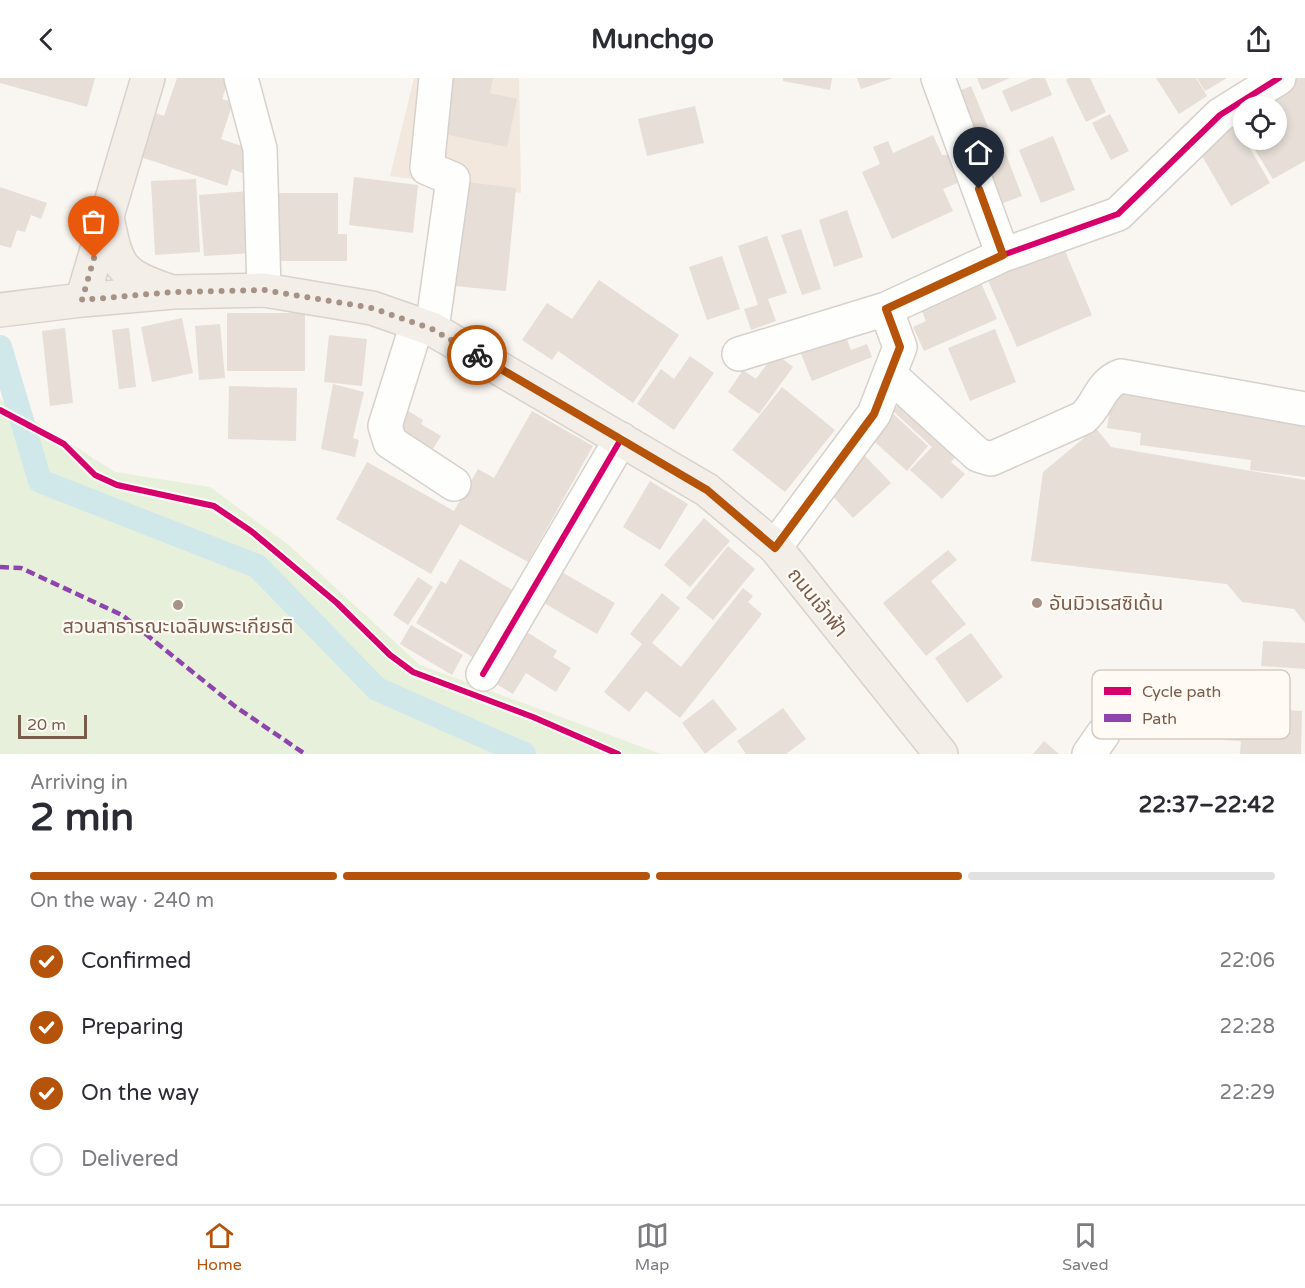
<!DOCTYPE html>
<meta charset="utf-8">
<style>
:root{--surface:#fff;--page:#f7f7f7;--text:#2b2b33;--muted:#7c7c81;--line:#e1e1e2;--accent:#b45309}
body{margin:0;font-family:"Varela Round","Noto Sans Thai",sans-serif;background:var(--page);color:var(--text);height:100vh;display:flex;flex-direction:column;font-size:22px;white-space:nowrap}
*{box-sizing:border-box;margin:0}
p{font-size:20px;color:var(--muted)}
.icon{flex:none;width:33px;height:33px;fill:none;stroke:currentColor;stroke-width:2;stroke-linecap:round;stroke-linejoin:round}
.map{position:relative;height:676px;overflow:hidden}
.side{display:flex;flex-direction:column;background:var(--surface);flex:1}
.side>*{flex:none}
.fabs{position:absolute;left:1233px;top:18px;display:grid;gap:12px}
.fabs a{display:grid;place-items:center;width:54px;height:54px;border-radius:50%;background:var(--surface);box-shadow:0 3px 9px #0003;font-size:30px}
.scale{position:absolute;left:18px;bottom:15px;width:69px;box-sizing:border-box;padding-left:6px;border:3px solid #7a5c4d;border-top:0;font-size:16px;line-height:21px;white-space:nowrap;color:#7a5c4d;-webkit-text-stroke:4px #fffaf3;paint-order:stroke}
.pin{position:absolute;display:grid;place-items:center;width:51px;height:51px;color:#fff;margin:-62px -26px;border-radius:50% 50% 50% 0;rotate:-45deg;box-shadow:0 0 6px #0007}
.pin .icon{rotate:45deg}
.courier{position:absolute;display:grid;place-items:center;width:60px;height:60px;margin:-30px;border:4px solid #b45309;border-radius:50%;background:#fff;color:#222;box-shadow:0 2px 8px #0007}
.summary em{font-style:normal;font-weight:700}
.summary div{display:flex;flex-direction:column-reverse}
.summary{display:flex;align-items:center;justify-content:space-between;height:102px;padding:0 30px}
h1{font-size:39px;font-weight:700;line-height:45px}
.bar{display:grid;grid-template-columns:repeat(4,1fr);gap:9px 6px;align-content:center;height:72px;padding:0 30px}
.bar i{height:8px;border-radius:4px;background:var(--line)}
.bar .selected{background:var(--accent)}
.bar p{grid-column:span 4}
ol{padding:0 30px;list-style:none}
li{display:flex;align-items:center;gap:18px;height:66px}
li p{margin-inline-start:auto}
li .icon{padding:6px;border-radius:50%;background:var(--accent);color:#fff;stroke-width:4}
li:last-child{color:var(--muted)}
li i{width:33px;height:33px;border:3px solid var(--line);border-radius:50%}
header{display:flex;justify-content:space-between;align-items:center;height:78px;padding:0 30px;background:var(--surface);font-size:27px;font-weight:700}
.menu{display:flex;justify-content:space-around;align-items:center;height:84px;border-top:2px solid var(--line);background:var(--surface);font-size:16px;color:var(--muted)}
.menu a{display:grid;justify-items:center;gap:3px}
.menu .selected{color:var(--accent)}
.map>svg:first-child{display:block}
.residential{fill:#f2e8de}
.green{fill:#e7f0db}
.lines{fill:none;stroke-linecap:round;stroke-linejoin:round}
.canal{stroke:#d0e8ea;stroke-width:24}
.building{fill:#e6ded7}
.minor-casing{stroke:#d7d1cb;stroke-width:36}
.major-casing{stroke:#dad1cc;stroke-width:36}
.minor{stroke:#fefefd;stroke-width:33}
.major{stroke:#f3eee8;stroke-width:33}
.quiet{stroke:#8e44ad;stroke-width:4.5;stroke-dasharray:9 4.5;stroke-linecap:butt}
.cycleway-casing{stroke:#fffaf3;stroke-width:10}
.cycleway{stroke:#d6006c;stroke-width:6}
.done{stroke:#a69286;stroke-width:6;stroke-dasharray:0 10.8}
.route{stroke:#b45309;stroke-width:8}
.poi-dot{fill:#a69286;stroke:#fffaf3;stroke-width:2}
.labels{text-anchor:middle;stroke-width:4.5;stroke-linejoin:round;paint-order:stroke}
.street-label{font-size:20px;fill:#7a5c4d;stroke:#fffaf3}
.poi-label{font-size:20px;fill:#7a5c4d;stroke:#fffaf3;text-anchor:start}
.key{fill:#fffaf3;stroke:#d7cbc1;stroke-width:1.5}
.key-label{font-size:16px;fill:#7a5c4d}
</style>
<header><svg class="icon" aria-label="back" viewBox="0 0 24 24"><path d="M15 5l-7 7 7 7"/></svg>Munchgo<svg class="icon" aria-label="share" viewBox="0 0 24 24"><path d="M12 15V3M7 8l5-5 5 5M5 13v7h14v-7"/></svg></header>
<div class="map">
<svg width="1305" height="676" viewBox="0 0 1305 676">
<rect width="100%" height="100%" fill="#f9f5f0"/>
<path class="residential" d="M414,0H519L521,115L469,107L454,227L426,214L441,105L390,98Z"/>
<path class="green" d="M0,321L115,394L210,409L290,468L420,587L661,676H0Z"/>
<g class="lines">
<path class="canal" d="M0,269L40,403L257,488L377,611L524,676"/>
</g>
<path class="building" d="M0,0H95L87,29L0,5Z
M177,0H229L222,21L233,24L221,61L256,73L248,97L232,91L227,108L141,79L155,35L164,38Z
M450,0H493L490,15L517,21L507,69L439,55Z
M783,0H832L830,12L783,3Z
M857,0H893L861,11Z
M977,0H1010L982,12Z
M1032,0H1045L1052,17L1011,34L1002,13Z
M1069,0H1090L1106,34L1086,44L1066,2Z
M1156,0H1196L1207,18L1179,36Z
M1197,0H1227L1205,13Z
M1288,0H1305V83L1273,101L1249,62H1276V28H1244V51L1233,33Z
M971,8L988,49L966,58L950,17Z
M695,28L704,65L647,78L638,41Z
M1110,36L1129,73L1111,82L1092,45Z
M1233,41L1270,105L1231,128L1198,71Z
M933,57L942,77H950L962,103L943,111L953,133L892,161L862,94L880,86L873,69L888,63L893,75Z
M1053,58L1075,112L1041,125L1019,72Z
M1005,74L1022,118L995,128L978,84Z
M354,99L418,107L413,155L349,147Z
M196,101L200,174L155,177L151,103Z
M466,104L516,110L506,213L455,208Z
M0,109L47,125L41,141L31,137L25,154L17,152L11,170L0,167Z
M249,113L254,175L204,178L199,117Z
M268,115H338V156H347V183H268Z
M847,132L863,179L834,189L819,142Z
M801,151L821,211L802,217L781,157Z
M767,158L787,215L768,221L776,243L751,252L744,231L758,227L738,168Z
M1060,161L1092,237L1017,269L984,193Z
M722,178L740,231L707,242L689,189Z
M599,202L679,257L633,325L558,273L552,282L522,262L547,225L572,241Z
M981,205L997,241L924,273L913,249L926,243L921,231Z
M227,235H305V293H227Z
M182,240L193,295L152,304L141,249Z
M220,246L225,300L199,302L195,248Z
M842,248L851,272L867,266L872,279L812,303L797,266Z
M65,250L73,325L50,328L42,253Z
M129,250L136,309L119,311L112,252Z
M995,251L1016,304L970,323L948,270Z
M329,257L367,261L362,308L324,304Z
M775,275L793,289L759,336L728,314L743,292L756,301Z
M690,278L714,295L674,352L637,326L661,291L674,301Z
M333,306L364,314L353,360L359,362L355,379L321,371Z
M229,308L297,310L296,363L228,361Z
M782,309L835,352L785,414L732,372Z
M1112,315L1305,342V399L1250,392L1251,382L1140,367L1141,355L1107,350Z
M907,317L964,370L951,384L965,396L942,421L910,392L932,369L893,333Z
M400,328L423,342L421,346L441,358L433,371L390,345Z
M889,332L928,368L907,393L867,357Z
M532,333L593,368L528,484L460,446L431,496L336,441L367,384L454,433L478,391L494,400Z
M1096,350L1111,369L1305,402V545L1294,531L1242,524L1227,506L1031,483L1043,394Z
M865,378L891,405L853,440L828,413Z
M650,403L688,426L660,472L623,449Z
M704,440L730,463L690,509L664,487Z
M728,468L755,491L713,542L686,520Z
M948,472L957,482L931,503L966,546L926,578L883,525Z
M460,481L519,516L479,583L416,545L441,503L446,506Z
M555,490L615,525L597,556L537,521Z
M418,499L433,509L408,547L393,537Z
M743,510L753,518L748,524L762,536L680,640L646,613L629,634L604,614L642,566L630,556L662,515L680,530L652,565L681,589Z
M411,547L463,577L452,597L400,566Z
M522,551L557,573L553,579L571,590L556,614L526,595L513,616L490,602Z
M971,555L1003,599L967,625L935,580Z
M1263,563L1305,565V591L1261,588Z
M713,621L737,651L705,676L682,645Z
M1225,629L1302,633L1301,676H1240L1241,663L1224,662Z
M783,630L806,661L786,676H746L737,663Z
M1044,663L1059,676H1033Z"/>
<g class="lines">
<g class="minor-casing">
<path id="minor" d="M241,0L260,71L264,212
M938,0L1003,177
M417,246L385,348L390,364L454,406
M432,251L453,101L427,90L436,0
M739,276L886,231
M890,297L978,377L991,381L1083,340C1099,327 1099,306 1121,298L1305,331
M775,469L874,336L900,269L886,231L1003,177L1118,136L1220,37L1279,0
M483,596L621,361
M1089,676L1103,656"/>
</g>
<g class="major-casing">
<path id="major" d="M107,139C117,189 119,196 169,213
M82,222L148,0
M0,232L82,222L173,214L264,212L372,230L432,251L707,412L775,469L941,676"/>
</g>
<use href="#minor" class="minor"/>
<use href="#major" class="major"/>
<path class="quiet" d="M0,489L21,490L122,537L236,629L305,676"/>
<g class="cycleway-casing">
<path id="cycleway" d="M0,332L64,366L95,397L117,407L214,428L251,453L337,525L390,577L413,594L533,639L618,676
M775,469L874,336L900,269L886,231L1003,177L1118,136L1220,37L1279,0
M483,596L621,361"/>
</g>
<use href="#cycleway" class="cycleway"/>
</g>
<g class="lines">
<path class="done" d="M94,180L82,222L173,214L264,212L372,230L432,251L477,277"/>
<path class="route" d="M477,277L707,412L775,470L874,336L900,269L886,231L1003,177L979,111"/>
</g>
<g class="poi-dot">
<circle cx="1037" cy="525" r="6"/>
<circle cx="178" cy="527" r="6"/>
</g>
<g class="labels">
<g class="street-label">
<text transform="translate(818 524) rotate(51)" y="7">ถนนเจ้าฟ้า</text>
</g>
<g class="poi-label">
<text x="1049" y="532">อันมิวเรสซิเด้น</text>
<text x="178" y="555" text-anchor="middle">สวนสาธารณะเฉลิมพระเกียรติ</text>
</g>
</g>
<rect x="1092" y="592" width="198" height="69" rx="9" class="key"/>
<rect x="1104" y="609" width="27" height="8" fill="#d6006c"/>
<rect x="1104" y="636" width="27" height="8" fill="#8e44ad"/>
<g class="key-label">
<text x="1142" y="619">Cycle path</text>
<text x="1142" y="646">Path</text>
</g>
</svg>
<div class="fabs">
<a><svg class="icon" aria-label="locate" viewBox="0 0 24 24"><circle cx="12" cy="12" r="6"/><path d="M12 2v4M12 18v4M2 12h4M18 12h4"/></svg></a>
</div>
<div class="scale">20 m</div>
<div class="pin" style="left:94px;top:180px;background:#ea580c"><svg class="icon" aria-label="bag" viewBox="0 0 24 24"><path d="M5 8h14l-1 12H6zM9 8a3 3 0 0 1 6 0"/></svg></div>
<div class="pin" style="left:979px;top:111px;background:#1f2937"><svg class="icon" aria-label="home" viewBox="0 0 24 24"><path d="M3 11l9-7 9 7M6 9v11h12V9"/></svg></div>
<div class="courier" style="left:477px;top:277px"><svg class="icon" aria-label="bike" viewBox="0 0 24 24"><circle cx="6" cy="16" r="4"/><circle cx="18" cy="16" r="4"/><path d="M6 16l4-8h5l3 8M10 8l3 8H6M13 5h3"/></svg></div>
</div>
<section class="side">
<div class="summary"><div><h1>2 min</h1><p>Arriving in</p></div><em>22:37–22:42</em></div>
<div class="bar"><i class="selected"></i><i class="selected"></i><i class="selected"></i><i></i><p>On the way · 240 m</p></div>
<ol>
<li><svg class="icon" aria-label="check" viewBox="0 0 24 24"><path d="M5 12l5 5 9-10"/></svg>Confirmed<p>22:06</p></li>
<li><svg class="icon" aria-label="check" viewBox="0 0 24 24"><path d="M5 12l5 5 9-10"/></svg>Preparing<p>22:28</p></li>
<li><svg class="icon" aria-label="check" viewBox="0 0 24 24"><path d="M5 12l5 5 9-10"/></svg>On the way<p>22:29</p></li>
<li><i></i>Delivered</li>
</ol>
</section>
<nav class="menu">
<a class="selected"><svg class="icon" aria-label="home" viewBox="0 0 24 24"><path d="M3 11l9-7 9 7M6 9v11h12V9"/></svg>Home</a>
<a><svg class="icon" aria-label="map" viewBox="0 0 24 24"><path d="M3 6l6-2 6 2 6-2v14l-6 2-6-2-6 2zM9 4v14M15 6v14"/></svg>Map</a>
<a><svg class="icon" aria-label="saved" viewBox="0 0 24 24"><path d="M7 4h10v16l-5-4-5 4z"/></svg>Saved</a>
</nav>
